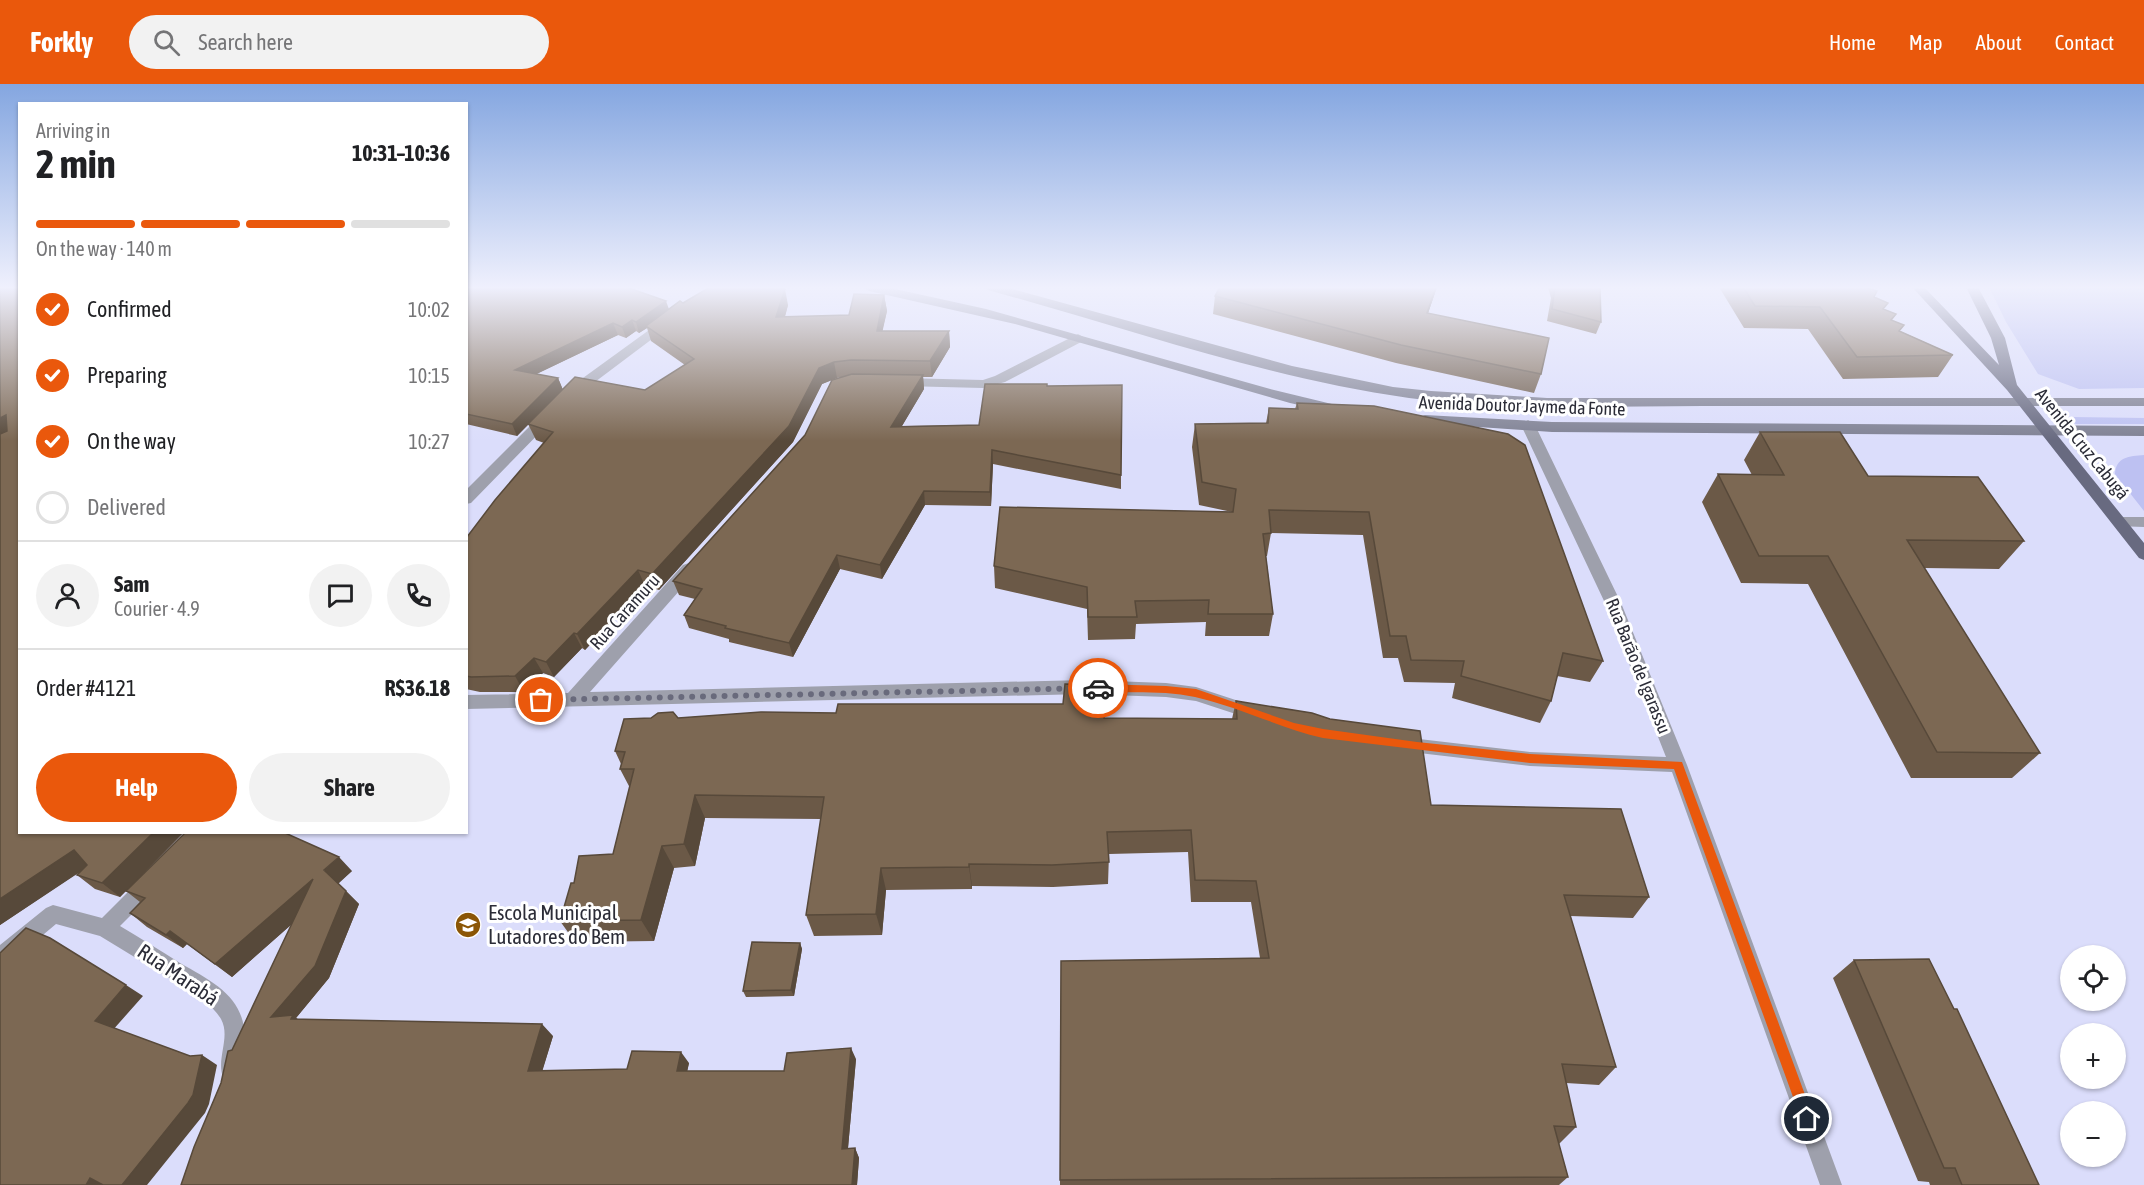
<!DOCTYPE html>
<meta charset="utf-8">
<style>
:root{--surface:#fff;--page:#f2f2f2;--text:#202124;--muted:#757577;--line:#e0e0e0;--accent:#ea580c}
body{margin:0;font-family:"Asap Condensed",sans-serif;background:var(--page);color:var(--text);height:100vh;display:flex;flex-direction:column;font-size:22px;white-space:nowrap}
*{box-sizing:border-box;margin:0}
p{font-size:20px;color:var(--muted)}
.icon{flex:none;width:33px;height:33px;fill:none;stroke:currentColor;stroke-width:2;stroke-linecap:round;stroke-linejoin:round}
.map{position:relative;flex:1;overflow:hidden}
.drawer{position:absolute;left:18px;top:18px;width:450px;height:732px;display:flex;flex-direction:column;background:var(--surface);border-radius:0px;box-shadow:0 2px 4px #0004}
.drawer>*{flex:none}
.fabs{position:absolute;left:2060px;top:861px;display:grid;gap:12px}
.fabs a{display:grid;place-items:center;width:66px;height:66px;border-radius:50%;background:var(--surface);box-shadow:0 2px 4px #0004;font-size:30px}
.pin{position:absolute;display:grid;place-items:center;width:51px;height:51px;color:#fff;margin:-26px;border:3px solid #fff;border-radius:50%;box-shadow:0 2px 6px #0007}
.courier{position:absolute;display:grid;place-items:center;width:60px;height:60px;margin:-30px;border:4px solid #ea580c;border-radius:50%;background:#fff;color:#222;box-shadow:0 2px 8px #0007}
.summary em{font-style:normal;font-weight:700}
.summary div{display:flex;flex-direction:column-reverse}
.summary{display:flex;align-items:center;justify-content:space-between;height:102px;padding:0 18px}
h1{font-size:39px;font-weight:700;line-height:45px}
.bar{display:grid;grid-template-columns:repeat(4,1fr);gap:9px 6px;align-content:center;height:72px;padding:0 18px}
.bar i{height:8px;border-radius:4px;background:var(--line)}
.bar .current{background:var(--accent)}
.bar p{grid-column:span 4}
.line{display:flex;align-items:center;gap:15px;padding:0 18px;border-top:2px solid var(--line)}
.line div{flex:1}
.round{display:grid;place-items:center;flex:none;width:63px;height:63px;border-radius:32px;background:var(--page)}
ol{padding:0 18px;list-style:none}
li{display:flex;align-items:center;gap:18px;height:66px}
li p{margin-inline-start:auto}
li .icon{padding:6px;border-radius:50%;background:var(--accent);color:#fff;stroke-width:4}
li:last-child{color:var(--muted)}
li i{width:33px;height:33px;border:3px solid var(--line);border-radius:50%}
.button{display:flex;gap:12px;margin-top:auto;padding:12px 18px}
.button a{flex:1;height:69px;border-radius:36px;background:var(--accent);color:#fff;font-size:24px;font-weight:700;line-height:69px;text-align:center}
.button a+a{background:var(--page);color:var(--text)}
header{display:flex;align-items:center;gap:36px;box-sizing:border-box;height:84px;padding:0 30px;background:var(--accent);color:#fff}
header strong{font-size:28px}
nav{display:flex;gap:33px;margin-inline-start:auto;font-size:21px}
.search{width:420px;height:54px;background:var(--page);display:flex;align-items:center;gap:15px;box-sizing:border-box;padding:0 21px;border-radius:33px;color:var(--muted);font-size:22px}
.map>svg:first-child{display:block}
.green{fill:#bdc1f2}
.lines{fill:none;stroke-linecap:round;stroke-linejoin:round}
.minor{fill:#9ea0ac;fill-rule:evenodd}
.secondary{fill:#7f8193;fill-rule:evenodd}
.primary{fill:#686a80;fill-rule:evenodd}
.wall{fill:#6b5947;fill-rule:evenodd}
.shaded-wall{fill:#57493a}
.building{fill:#7c6853;stroke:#57493a;stroke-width:1.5}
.route{fill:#ea580c}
.done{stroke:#696a7c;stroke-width:6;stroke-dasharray:0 10.8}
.labels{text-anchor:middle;stroke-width:6;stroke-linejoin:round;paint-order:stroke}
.street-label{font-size:18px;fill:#2b2c37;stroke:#fff}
.near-poi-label{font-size:21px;fill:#2b2c37;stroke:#fff;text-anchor:start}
.near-street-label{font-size:21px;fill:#2b2c37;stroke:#fff}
</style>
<header>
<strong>Forkly</strong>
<div class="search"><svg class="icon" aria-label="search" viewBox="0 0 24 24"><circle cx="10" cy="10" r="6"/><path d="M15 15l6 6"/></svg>Search here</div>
<nav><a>Home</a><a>Map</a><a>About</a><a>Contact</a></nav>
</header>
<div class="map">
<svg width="2144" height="1101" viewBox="0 0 2144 1101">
<rect width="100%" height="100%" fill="#dbddfb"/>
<path class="green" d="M1989,203H2144V304L2079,305L2038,290L2006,238Z
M2072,333L2144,334V340H2076L2069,337V334Z
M2144,371V427L2115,390C2116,373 2129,372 2144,371Z"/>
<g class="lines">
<path class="minor" d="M667,233L673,237L672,240L575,313H565L563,310L565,307Z
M1078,250L1085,254L1083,257L1005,298L983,304L902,302L895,298L902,294L983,296L995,292Z
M548,327L553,329L555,332L553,335L471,419L466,420V406L543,329Z
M1528,336L1535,341L1621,519L1687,681L1842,1101H1820L1672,688L1530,682L1402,667L1396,665L1393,660L1396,655L1402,653L1530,668L1666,673L1605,519L1521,341Z
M2120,433H2144V443L2115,442L2112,438L2115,434Z
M689,479L695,481L697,485L695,489L590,608L1084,596L1166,599L1196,603L1260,624L1263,629L1260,634L1254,636L1196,617L1166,613L1084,610L466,625V611L568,609L683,481Z
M151,789L158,792L161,798L158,804L120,842C140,854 160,866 180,879C217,900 250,916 244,965C243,975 242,984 239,993L231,996L223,993C216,975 231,953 221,935C217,928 210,922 205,916L100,852L56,840L7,881L0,884V861L46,824L53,821L102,834L144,792Z"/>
<path class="secondary" d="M863,203H886L986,225L1274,306L1336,321L1338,324L1331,328L1290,319L1015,240L869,207Z
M986,203H1005L1292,282L1393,303L1431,307L1547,314H2144V322C1997,322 1850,322 1703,322C1605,322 1506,327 1409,314C1265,294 1127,244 988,206Z
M1425,331L1552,338L2144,342V352L1552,348L1420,339L1418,336L1420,333Z"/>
<path class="primary" d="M1912,203H1924L1999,281L1991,254L1966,203H1978L2005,254L2017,301L2144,459V476L2139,474L2007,306Z"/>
</g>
<path class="wall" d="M0,203L20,748H184L120,813L95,805L77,791L79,788L0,841Z
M466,203L669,225L683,219L788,221L785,233L849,231L884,211L887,227L882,247H949L950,263L932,293H923L924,305L902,342L979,341L1047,302L1121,391V405L993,380L991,422L925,421L882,495L840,485L793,573L729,558V555L689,544L684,531L695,515L679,511L673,497L805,351L841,293L837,294L822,300L793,358L659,506L645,502L585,566L582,564L554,593L543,589L524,608H480L466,605V453H467L544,359L536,356L528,340L517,352L466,340ZM647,244L651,257L685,281L645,306H563L558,294L536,290L618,251L626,254L636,247L639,249Z
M1220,203H1437L1428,229L1541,290L1534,309L1396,279L1213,230L1215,212Z
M1548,203H1600L1601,238L1596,250L1547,237L1551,214Z
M1719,203H1865L1884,225L1896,230L1892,236L1900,247L1953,271L1938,293L1843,295L1808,245L1744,244Z
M1297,319L1603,577L1590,598L1557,592L1551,617L1540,639L1452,614L1455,599L1404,598L1398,574H1383L1363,451L1271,449L1267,472H1266L1273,530L1269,552H1205L1206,538L1136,540L1135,555L1088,556L1087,525L995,504L994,482L1232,428L1199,421L1192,363L1195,340L1266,339L1269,324L1295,325Z
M1760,348L2024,457L1999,485L1924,484L2040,669L2012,694H1911L1808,500L1741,499L1702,418L1718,390L1752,391L1744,376Z
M1236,617L1431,721L1649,813L1633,834L1570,832L1616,983L1599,1001L1566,999L1576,1043L1559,1060L1568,1093L1559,1101H1060L1061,877L1260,874L1251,818H1191L1188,768L1109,770L1108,800L1053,803L972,802V805L886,806L882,851L814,852L806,831L821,735L705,734L695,782L674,784L654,857L575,858L560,837L574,799L613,770L630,704L620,685L621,680L615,667L678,634H1105L1232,635Z
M352,787L338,799L359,820L329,894L296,934L298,935L553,952L542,987L627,985L689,979L687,987H784L856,975L848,1064H855L859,1074L857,1101H181L221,999L232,966L292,840L232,893L187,860L183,864L147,843L130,829L140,818L126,807Z
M800,859L802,865L794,912L746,913L743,907Z
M1854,876L2039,1101H1930L1929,1098L1918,1097L1833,894Z"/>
<path class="shaded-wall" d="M1436,203H1437L1422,247L1427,229Z
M785,205L788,221L780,249L776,233Z
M884,211L887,227L879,263L877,247Z
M666,217L670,228L646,242L647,244L639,249L636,238Z
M632,236L636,247L626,254L622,243Z
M613,239L618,251L520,298L515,286Z
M949,247L950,263L932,293L930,277Z
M834,278L837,294L822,300L793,358L659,506L652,490L819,284Z
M923,291L924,305L893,357L891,343Z
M558,294L563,306L517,352L512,340Z
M6,331L20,346L0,357V334Z
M992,366L993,380L991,422L990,408Z
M924,407L925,421L882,495L880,481Z
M837,471L840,485L793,573L789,559Z
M638,486L645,502L585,566L577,550Z
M574,549L582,564L554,593L546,578Z
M534,574L543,589L524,608L515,592Z
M695,711L705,734L695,782L684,760Z
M154,748H184L120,813L102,799Z
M662,762L674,784L654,857L641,836Z
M74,766L92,780L0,841V815Z
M339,773L352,787L338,800L324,786Z
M969,780L972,802V805L969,783Z
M881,784L886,806L882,851L876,830Z
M313,795L327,809L232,893L215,880Z
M346,807L359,820L329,894L296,934L308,943L271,933Z
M170,847L187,860L183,864L166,851Z
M800,859L802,865L794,912L791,906Z
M126,901L143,912L112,947L95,937Z
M542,940L553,952L539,998L528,987Z
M851,964L856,975L847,1075L842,1065Z
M681,968L689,979L685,998L677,987Z
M202,971L217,981L209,1020L205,1029L147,1101H122Z
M855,1064L859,1074L857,1101H852Z
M90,1094L105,1101H86Z"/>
<path class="building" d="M0,203H20V748H154L102,799L77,791L87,781L74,766L0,815V350L7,347L6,331L0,334Z
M466,203H626L666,217L636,238L632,236L622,243L613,239L515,286L558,294L512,340L466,330Z
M710,203H779L785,205L776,233L849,231L854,210L884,211L877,247H949L930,277L851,276L834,278L819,284L789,342L652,490L638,486L577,550L574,549L546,578L534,574L515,592L471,593L466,592V453H467L495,416L553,348L528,340L575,293L645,306L694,275L646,242L680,217L683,219Z
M1220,203H1436L1427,229L1549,254L1541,290L1401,261L1215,212Z
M1555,203H1600L1601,238L1552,225Z
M1743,203H1865L1877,207L1874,213L1888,219L1883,225L1896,230L1891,236L1904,241L1899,247L1953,271L1857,273L1820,223L1755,222Z
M852,290L923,291L891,343L979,341L985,300H1047V302L1122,301L1121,391L992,366L990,408L924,407L880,481L837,471L789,559L725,544L726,542L684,531L702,505L673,497L805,351L832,296Z
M1297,319L1374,322L1508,350L1525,361L1603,577L1563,569L1551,617L1461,592L1464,577L1411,576L1406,552H1390L1369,428L1269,426L1271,449L1263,450L1273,530H1208L1209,516L1135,517L1137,533H1088L1087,503L994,482L1000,423L1233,428L1236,405L1202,398L1195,340L1268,339L1269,324L1298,325Z
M1760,348H1840L1868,392L1978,393L2024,457L1907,456L2040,669L1937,668L1828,472H1759L1718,390L1784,391Z
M1065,600L1106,601L1104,634L1237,635L1236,617L1312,629L1330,635L1420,647L1431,721L1621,725L1649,813L1564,811L1616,983L1562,980L1576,1043L1554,1042L1568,1093L1060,1096L1061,877L1269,874L1256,797L1195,796L1191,746L1107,748L1109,778L1052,781L969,780V783L881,784L876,830L806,831L824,713L695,711L684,760L662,762L641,836L560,837L571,799H574L579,772L613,770L634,685H620L625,668L615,667L624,635L651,634L658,629L673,628L678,634L761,628L836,629L838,620H1063Z
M186,748H283L339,773L324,786L346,807L315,882L271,933L293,931L291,935L542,940L528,987L627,985L632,967L681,968L677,987H784L787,969L851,964L842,1065L855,1064L852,1101H181L194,1063L221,999L228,967L232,966L313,795L215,880L170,847L166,851L130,829L145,814L126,807Z
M26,844L50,854L126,901L95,937L190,972L202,971L193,1011L188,1019L122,1101H103L90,1094L86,1101H0V869Z
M752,858L800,859L791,906L743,907Z
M1929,875L1954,925H1957L2039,1101H1962L1955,1084H1944L1854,876Z"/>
<linearGradient id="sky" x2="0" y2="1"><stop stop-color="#84a6e0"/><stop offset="0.57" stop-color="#eff0fd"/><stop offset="1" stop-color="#eff0fd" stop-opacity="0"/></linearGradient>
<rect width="2144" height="357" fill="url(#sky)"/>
<path class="route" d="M1098,600L1166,602L1196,605L1294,639L1323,645L1417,658L1530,670L1682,678L1814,1035L1812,1039L1807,1041L1803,1039L1801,1035L1674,685L1530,679L1323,654C1280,644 1239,623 1195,613C1164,606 1130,609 1098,608L1093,604Z"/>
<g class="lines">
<path class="done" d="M541,616L1098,604"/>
</g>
<defs>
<g id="school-disc" transform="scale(1.35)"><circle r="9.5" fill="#8b5606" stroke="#fff"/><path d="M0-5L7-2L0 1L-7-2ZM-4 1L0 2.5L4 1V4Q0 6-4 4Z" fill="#fff"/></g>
</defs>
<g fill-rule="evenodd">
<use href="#school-disc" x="468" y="841"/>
</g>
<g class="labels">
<g class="street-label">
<text transform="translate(1522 322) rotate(2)" y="6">Avenida Doutor Jayme da Fonte</text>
<text transform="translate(2082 360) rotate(51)" y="6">Avenida Cruz Cabugá</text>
<text transform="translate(625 528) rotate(-48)" y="6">Rua Caramuru</text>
<text transform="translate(1638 582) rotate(68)" y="6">Rua Barão de Igarassu</text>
</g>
<g class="near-poi-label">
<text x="488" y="836">Escola Municipal<tspan x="488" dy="24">Lutadores do Bem</tspan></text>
</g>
<g class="near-street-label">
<text transform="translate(178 891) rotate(34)" y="7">Rua Marabá</text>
</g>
</g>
</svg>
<div class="fabs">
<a><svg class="icon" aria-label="locate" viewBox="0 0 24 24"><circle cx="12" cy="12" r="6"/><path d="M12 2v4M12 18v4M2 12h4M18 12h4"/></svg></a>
<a>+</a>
<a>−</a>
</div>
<div class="pin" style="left:541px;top:616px;background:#ea580c"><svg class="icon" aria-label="bag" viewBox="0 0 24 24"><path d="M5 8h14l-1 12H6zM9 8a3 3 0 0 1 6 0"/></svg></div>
<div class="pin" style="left:1807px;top:1035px;background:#1f2937"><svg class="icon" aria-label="home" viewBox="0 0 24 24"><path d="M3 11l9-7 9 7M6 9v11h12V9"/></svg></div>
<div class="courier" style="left:1098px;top:604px"><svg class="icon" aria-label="car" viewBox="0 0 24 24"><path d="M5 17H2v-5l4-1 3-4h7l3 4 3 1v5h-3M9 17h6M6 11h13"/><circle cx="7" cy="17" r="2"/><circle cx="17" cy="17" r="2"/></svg></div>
<section class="drawer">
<div class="summary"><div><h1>2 min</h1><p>Arriving in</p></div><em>10:31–10:36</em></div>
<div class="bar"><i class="current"></i><i class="current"></i><i class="current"></i><i></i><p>On the way · 140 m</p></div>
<ol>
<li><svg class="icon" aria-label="check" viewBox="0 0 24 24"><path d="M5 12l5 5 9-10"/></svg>Confirmed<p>10:02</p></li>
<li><svg class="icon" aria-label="check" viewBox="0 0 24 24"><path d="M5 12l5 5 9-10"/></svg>Preparing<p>10:15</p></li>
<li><svg class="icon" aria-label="check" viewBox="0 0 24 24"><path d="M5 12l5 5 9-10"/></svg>On the way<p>10:27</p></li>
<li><i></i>Delivered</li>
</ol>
<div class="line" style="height:108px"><a class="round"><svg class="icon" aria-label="person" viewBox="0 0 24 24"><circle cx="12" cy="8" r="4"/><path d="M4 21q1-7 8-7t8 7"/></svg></a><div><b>Sam</b><p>Courier · 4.9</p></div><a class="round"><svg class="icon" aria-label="chat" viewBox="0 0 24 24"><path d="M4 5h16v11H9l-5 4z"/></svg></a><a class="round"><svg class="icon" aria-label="phone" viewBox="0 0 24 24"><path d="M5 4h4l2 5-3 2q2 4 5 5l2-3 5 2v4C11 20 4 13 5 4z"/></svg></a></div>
<div class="line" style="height:78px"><div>Order #4121</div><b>R$36.18</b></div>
<div class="button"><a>Help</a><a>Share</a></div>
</section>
</div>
